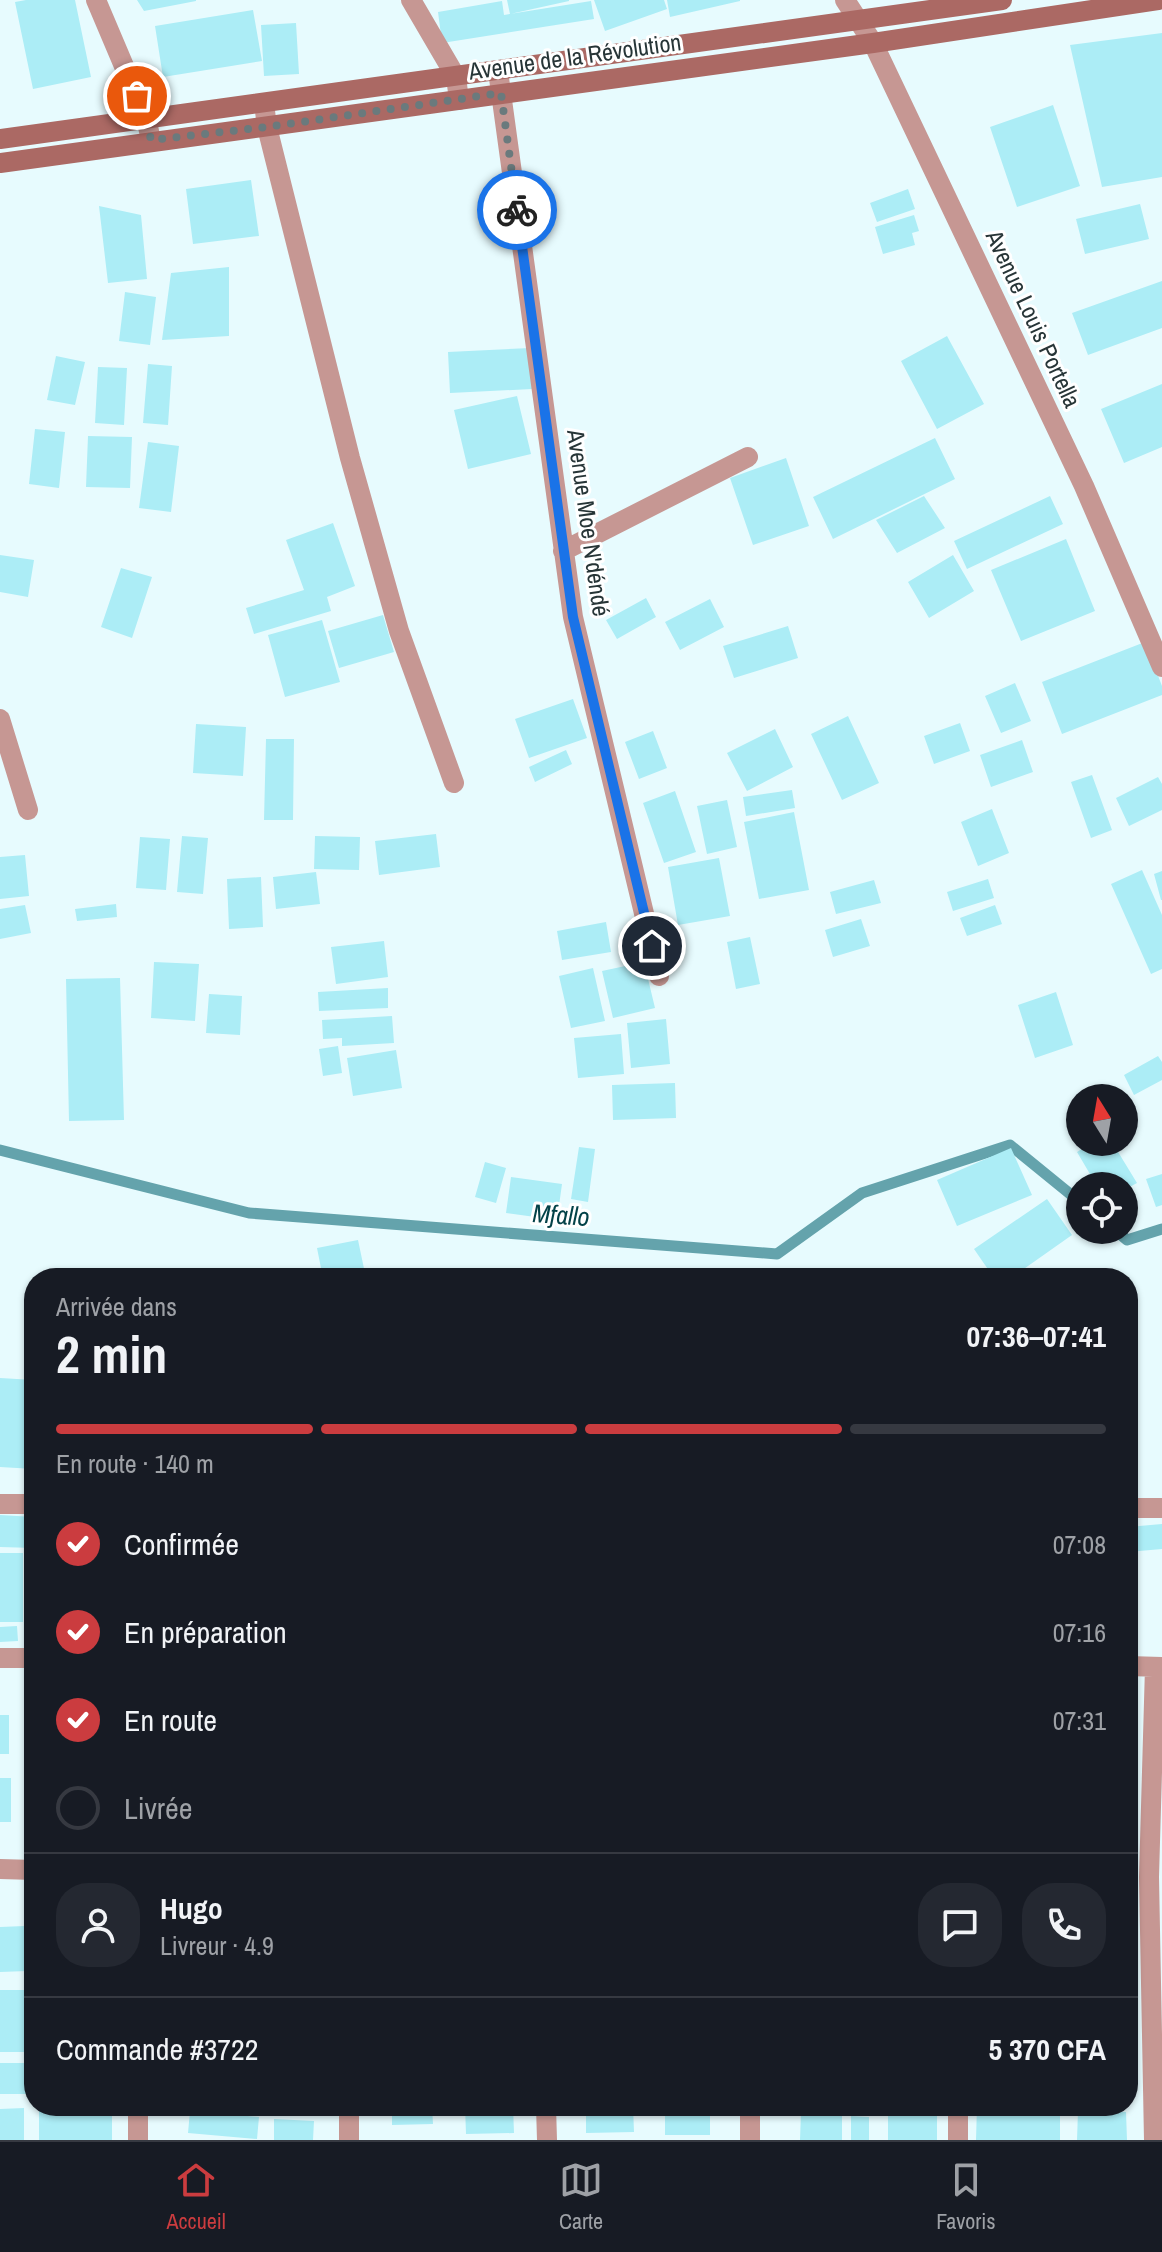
<!DOCTYPE html>
<html lang="fr">
<meta charset="utf-8">
<style>
:root{--surface:#171b24;--page:#242831;--text:#f1f3f6;--muted:#9ea1a6;--line:#363941;--accent:#cb3c3f}
body{margin:0;font-family:"Archivo Narrow",sans-serif;background:var(--page);color:var(--text);height:100vh;display:flex;flex-direction:column;font-size:30px;white-space:nowrap}
*{box-sizing:border-box;margin:0}
p{font-size:26px;color:var(--muted)}
.icon{flex:none;width:44px;height:44px;fill:none;stroke:currentColor;stroke-width:2;stroke-linecap:round;stroke-linejoin:round}
.map{position:relative;flex:1;overflow:hidden}
.details{position:absolute;left:24px;top:1268px;width:1114px;height:848px;display:flex;flex-direction:column;background:var(--surface);border-radius:32px;box-shadow:0 2px 6px #0004}
.details>*{flex:none}
.needle{width:52px;rotate:349deg}
.fabs{position:absolute;left:1066px;top:1084px;display:grid;gap:16px}
.fabs a{display:grid;place-items:center;width:72px;height:72px;border-radius:50%;background:var(--surface);box-shadow:0 2px 6px #0004;font-size:40px}
.pin{position:absolute;display:grid;place-items:center;width:68px;height:68px;color:#fff;margin:-34px;border:4px solid #fff;border-radius:50%;box-shadow:0 2px 8px #0007}
.courier{position:absolute;display:grid;place-items:center;width:80px;height:80px;margin:-40px;border:6px solid #1a73e8;border-radius:50%;background:#fff;color:#222;box-shadow:0 2px 10px #0007}
.head em{font-style:normal;font-weight:700}
.head div{display:flex;flex-direction:column-reverse}
.head{display:flex;align-items:center;justify-content:space-between;height:136px;padding:0 32px}
h1{font-size:52px;font-weight:700;line-height:60px}
.bar{display:grid;grid-template-columns:repeat(4,1fr);gap:12px 8px;align-content:center;height:96px;padding:0 32px}
.bar i{height:10px;border-radius:6px;background:var(--line)}
.bar .current{background:var(--accent)}
.bar p{grid-column:span 4}
.line{display:flex;align-items:center;gap:20px;padding:0 32px;border-top:2px solid var(--line)}
.line div{flex:1}
.round{display:grid;place-items:center;flex:none;width:84px;height:84px;border-radius:32px;background:var(--page)}
ol{padding:0 32px;list-style:none}
li{display:flex;align-items:center;gap:24px;height:88px}
li p{margin-inline-start:auto}
li .icon{padding:8px;border-radius:50%;background:var(--accent);color:#fff;stroke-width:4}
li:last-child{color:var(--muted)}
li i{width:44px;height:44px;border:4px solid var(--line);border-radius:50%}
.menu{display:flex;justify-content:space-around;align-items:center;height:112px;border-top:2px solid var(--line);background:var(--surface);font-size:22px;color:var(--muted)}
.menu a{display:grid;justify-items:center;gap:4px}
.menu .current{color:var(--accent)}
.map>svg:first-child{display:block}
.lines{fill:none;stroke-linecap:round;stroke-linejoin:round}
.stream{stroke:#64a3ac;stroke-width:11}
.building{fill:#acedf6}
.street{stroke:#c69793;stroke-width:20}
.secondary{stroke:#ab6964;stroke-width:20}
.done{stroke:#6a7a7d;stroke-width:8;stroke-dasharray:0 14.4}
.route{stroke:#1a73e8;stroke-width:10}
.labels{text-anchor:middle;stroke-width:6;stroke-linejoin:round;paint-order:stroke}
.street-label{font-size:24px;fill:#273537;stroke:#fff}
.water-label{font-size:26px;font-style:italic;fill:#034248;stroke:#fff}
</style>
<div class="map">
<svg width="1162" height="2140" viewBox="0 0 1162 2140">
<rect width="100%" height="100%" fill="#e7fbfe"/>
<g class="lines">
<path class="stream" d="M0,1150L249,1213L777,1254L862,1193L1010,1145L1080,1202
M1115,1230L1127,1240L1162,1229"/>
</g>
<path class="building" d="M26,0H75L91,77L33,89L15,2Z
M137,0H196V1L144,11Z
M507,0H569V1L510,14Z
M594,0H664L667,9L605,31Z
M667,0H740V1L670,17Z
M502,1L504,15L591,1L594,19L442,43L438,12Z
M253,10L262,61L163,77L155,26Z
M296,23L299,74L264,76L261,25Z
M1162,33V177L1102,187L1070,45Z
M1053,105L1080,186L1017,207L990,127Z
M251,180L259,236L193,244L186,189Z
M908,189L915,209L877,222L870,203Z
M1140,204L1149,239L1085,254L1076,219Z
M99,206L141,215L147,279L108,283Z
M914,215L919,231L912,233L915,245L883,254L875,227Z
M229,267V336L162,340L171,273Z
M1162,281V328L1088,355L1072,313Z
M125,292L156,297L150,345L119,341Z
M947,336L984,404L937,429L901,361Z
M530,348L532,389L450,393L448,352Z
M56,356L85,362L75,405L47,400Z
M148,364L172,366L168,425L143,423Z
M98,367L127,368L124,425L95,423Z
M1162,384V447L1124,463L1101,409Z
M517,396L531,454L468,469L454,410Z
M35,429L65,432L59,488L29,484Z
M88,436L132,437L130,488L86,487Z
M935,438L955,479L833,539L813,497Z
M148,442L179,446L171,512L139,508Z
M786,458L809,526L753,545L730,478Z
M924,496L945,528L897,553L876,520Z
M1050,496L1063,524L967,569L954,541Z
M333,523L355,586L327,597L331,611L254,634L246,608L304,590L286,540Z
M1066,539L1095,611L1021,641L991,570Z
M0,555L34,560L28,597L0,592Z
M953,555L974,591L929,618L908,582Z
M121,568L152,577L132,638L101,627Z
M646,598L656,617L617,639L606,620Z
M710,599L724,627L680,650L665,622Z
M383,615L394,652L339,668L328,631Z
M322,620L340,682L285,697L268,635Z
M788,626L798,658L734,678L723,646Z
M1145,642L1162,686V695L1062,734L1042,682Z
M1015,683L1031,721L1001,733L985,696Z
M573,699L587,738L529,758L515,719Z
M848,716L879,783L842,800L811,734Z
M960,723L970,751L934,764L924,736Z
M196,724L246,727L243,776L193,773Z
M775,729L793,767L747,791L727,753Z
M653,731L667,768L639,779L625,742Z
M266,739H294L293,820H264Z
M1022,740L1033,772L991,787L980,755Z
M566,750L572,764L535,782L529,767Z
M1092,775L1112,830L1091,838L1071,782Z
M1158,777L1162,784V810L1129,826L1116,798Z
M792,790L795,808L746,816L743,797Z
M675,791L696,852L664,863L643,803Z
M727,800L737,847L707,854L697,806Z
M992,809L1009,853L978,866L961,822Z
M794,812L809,890L759,899L744,822Z
M436,834L440,867L379,875L375,841Z
M182,836L208,838L203,894L177,892Z
M315,836L360,837L359,870L314,869Z
M140,837L170,839L166,890L136,888Z
M25,855L29,896L0,899V857Z
M719,858L730,916L678,925L668,867Z
M1142,870L1162,915V969L1151,974L1111,884Z
M1162,871V900H1161L1154,874Z
M316,872L320,904L276,909L273,877Z
M261,877L263,927L229,929L227,879Z
M988,879L994,898L953,911L947,892Z
M874,880L881,903L836,914L830,892Z
M116,904L117,917L77,921L75,909Z
M25,905L31,933L0,939V909Z
M995,905L1002,924L967,936L960,918Z
M861,919L870,946L833,957L825,930Z
M606,922L611,952L562,960L557,931Z
M750,937L760,984L736,989L727,942Z
M384,941L388,977L336,984L331,947Z
M154,962L199,964L195,1021L151,1018Z
M644,962L655,1008L613,1018L602,971Z
M593,968L605,1021L571,1028L559,976Z
M120,978L124,1120L69,1121L66,979Z
M388,988V1008L319,1011L318,992Z
M1056,992L1073,1045L1035,1058L1018,1005Z
M209,994L242,996L240,1035L206,1033Z
M392,1016L394,1043L342,1046V1038L323,1039L322,1020Z
M666,1019L670,1064L631,1068L627,1023Z
M621,1034L624,1074L578,1078L574,1038Z
M338,1046L342,1073L323,1076L319,1049Z
M396,1050L402,1088L353,1096L347,1058Z
M1158,1056L1162,1062V1080L1134,1095L1124,1075Z
M675,1083L676,1118L613,1120L612,1085Z
M1093,1142H1112L1137,1183L1124,1190V1186H1097L1077,1152Z
M579,1147L595,1149L588,1202L571,1199Z
M1011,1148L1032,1195L957,1226L937,1180Z
M485,1162L506,1168L496,1203L475,1197Z
M1162,1174V1205L1156,1207L1146,1179Z
M511,1177L562,1184L557,1220L506,1213Z
M1047,1199L1072,1235L1011,1278H994L974,1249Z
M358,1240L366,1278H323L317,1248Z
M138,1274L178,1275V1278H138Z
M1128,1330L1138,1364L1128,1367Z
M0,1378L34,1380V1469L0,1467Z
M0,1515L34,1517V1548L0,1547Z
M1162,1524V1549L1128,1552V1527Z
M0,1553H23V1622H0Z
M1128,1565H1135L1133,1632H1128Z
M17,1626L18,1641L0,1642V1627Z
M0,1715H9V1754H0Z
M0,1778H11V1822H0Z
M25,1926L27,1971L0,1972V1927Z
M1128,1931L1132,1932L1130,1958H1128Z
M0,1990H26V2052H0Z
M0,2063H34V2094H0Z
M39,2106H112V2140H39Z
M392,2106H432L433,2124L392,2125Z
M465,2106H513L514,2133L466,2134Z
M586,2106H633L634,2132L586,2133Z
M665,2106H710V2135H665Z
M977,2106L1060,2107V2140H976Z
M24,2108V2140H0V2109Z
M190,2111L259,2117L257,2139L188,2133Z
M1078,2111L1126,2112L1127,2140H1077Z
M801,2112H842V2140H800Z
M888,2115L937,2116V2140H888Z
M851,2116L869,2117V2140H851Z
M274,2119L314,2121L313,2140H274Z"/>
<g class="lines">
<path class="street" d="M96,0L146,118L151,140
M411,0L456,77L459,100
M845,0L873,43L1084,486L1162,667
M498,71L573,617L659,976
M264,103L267,127L350,458L399,631L454,783
M563,551L748,457
M0,719L28,810
M0,1504H34
M1128,1508H1162
M0,1658H34
M1128,1666L1162,1667
M0,1869L34,1870
M349,2106V2140
M546,2106L547,2140
M750,2106V2140
M958,2106V2140
M138,2140V2106
M1154,2140L1149,1877L1155,1667"/>
<path class="secondary" d="M0,139L1002,0
M0,163L873,43L1158,0"/>
</g>
<g class="lines">
<path class="done" d="M137,96L146,118L151,140L267,127L501,93L517,210"/>
<path class="route" d="M517,210L573,617L652,946"/>
</g>
<g class="labels">
<g class="street-label">
<text transform="translate(575 57) rotate(-8)" y="8">Avenue de la Révolution</text>
<text transform="translate(1033 319) rotate(65)" y="8">Avenue Louis Portella</text>
<text transform="translate(588 523) rotate(82)" y="8">Avenue Moe N'déndé</text>
</g>
<g class="water-label">
<text transform="translate(561 1215) rotate(4)" y="9">Mfallo</text>
</g>
</g>
</svg>
<div class="fabs">
<a><svg class="needle" viewBox="-14 -14 28 28"><path d="M0-13l5 13h-10z" fill="#e53935"/><path d="M0 13l5-13h-10z" fill="#9ea1a6"/></svg></a>
<a><svg class="icon" aria-label="locate" viewBox="0 0 24 24"><circle cx="12" cy="12" r="6"/><path d="M12 2v4M12 18v4M2 12h4M18 12h4"/></svg></a>
</div>
<div class="pin" style="left:137px;top:96px;background:#ea580c"><svg class="icon" aria-label="bag" viewBox="0 0 24 24"><path d="M5 8h14l-1 12H6zM9 8a3 3 0 0 1 6 0"/></svg></div>
<div class="pin" style="left:652px;top:946px;background:#1f2937"><svg class="icon" aria-label="home" viewBox="0 0 24 24"><path d="M3 11l9-7 9 7M6 9v11h12V9"/></svg></div>
<div class="courier" style="left:517px;top:210px"><svg class="icon" aria-label="bike" viewBox="0 0 24 24"><circle cx="6" cy="16" r="4"/><circle cx="18" cy="16" r="4"/><path d="M6 16l4-8h5l3 8M10 8l3 8H6M13 5h3"/></svg></div>
<section class="details">
<div class="head"><div><h1>2 min</h1><p>Arrivée dans</p></div><em>07:36–07:41</em></div>
<div class="bar"><i class="current"></i><i class="current"></i><i class="current"></i><i></i><p>En route · 140 m</p></div>
<ol>
<li><svg class="icon" aria-label="check" viewBox="0 0 24 24"><path d="M5 12l5 5 9-10"/></svg>Confirmée<p>07:08</p></li>
<li><svg class="icon" aria-label="check" viewBox="0 0 24 24"><path d="M5 12l5 5 9-10"/></svg>En préparation<p>07:16</p></li>
<li><svg class="icon" aria-label="check" viewBox="0 0 24 24"><path d="M5 12l5 5 9-10"/></svg>En route<p>07:31</p></li>
<li><i></i>Livrée</li>
</ol>
<div class="line" style="height:144px"><a class="round"><svg class="icon" aria-label="person" viewBox="0 0 24 24"><circle cx="12" cy="8" r="4"/><path d="M4 21q1-7 8-7t8 7"/></svg></a><div><b>Hugo</b><p>Livreur · 4.9</p></div><a class="round"><svg class="icon" aria-label="chat" viewBox="0 0 24 24"><path d="M4 5h16v11H9l-5 4z"/></svg></a><a class="round"><svg class="icon" aria-label="phone" viewBox="0 0 24 24"><path d="M5 4h4l2 5-3 2q2 4 5 5l2-3 5 2v4C11 20 4 13 5 4z"/></svg></a></div>
<div class="line" style="height:104px"><div>Commande #3722</div><b>5 370 CFA</b></div>
</section>
</div>
<nav class="menu">
<a class="current"><svg class="icon" aria-label="home" viewBox="0 0 24 24"><path d="M3 11l9-7 9 7M6 9v11h12V9"/></svg>Accueil</a>
<a><svg class="icon" aria-label="map" viewBox="0 0 24 24"><path d="M3 6l6-2 6 2 6-2v14l-6 2-6-2-6 2zM9 4v14M15 6v14"/></svg>Carte</a>
<a><svg class="icon" aria-label="saved" viewBox="0 0 24 24"><path d="M7 4h10v16l-5-4-5 4z"/></svg>Favoris</a>
</nav>
